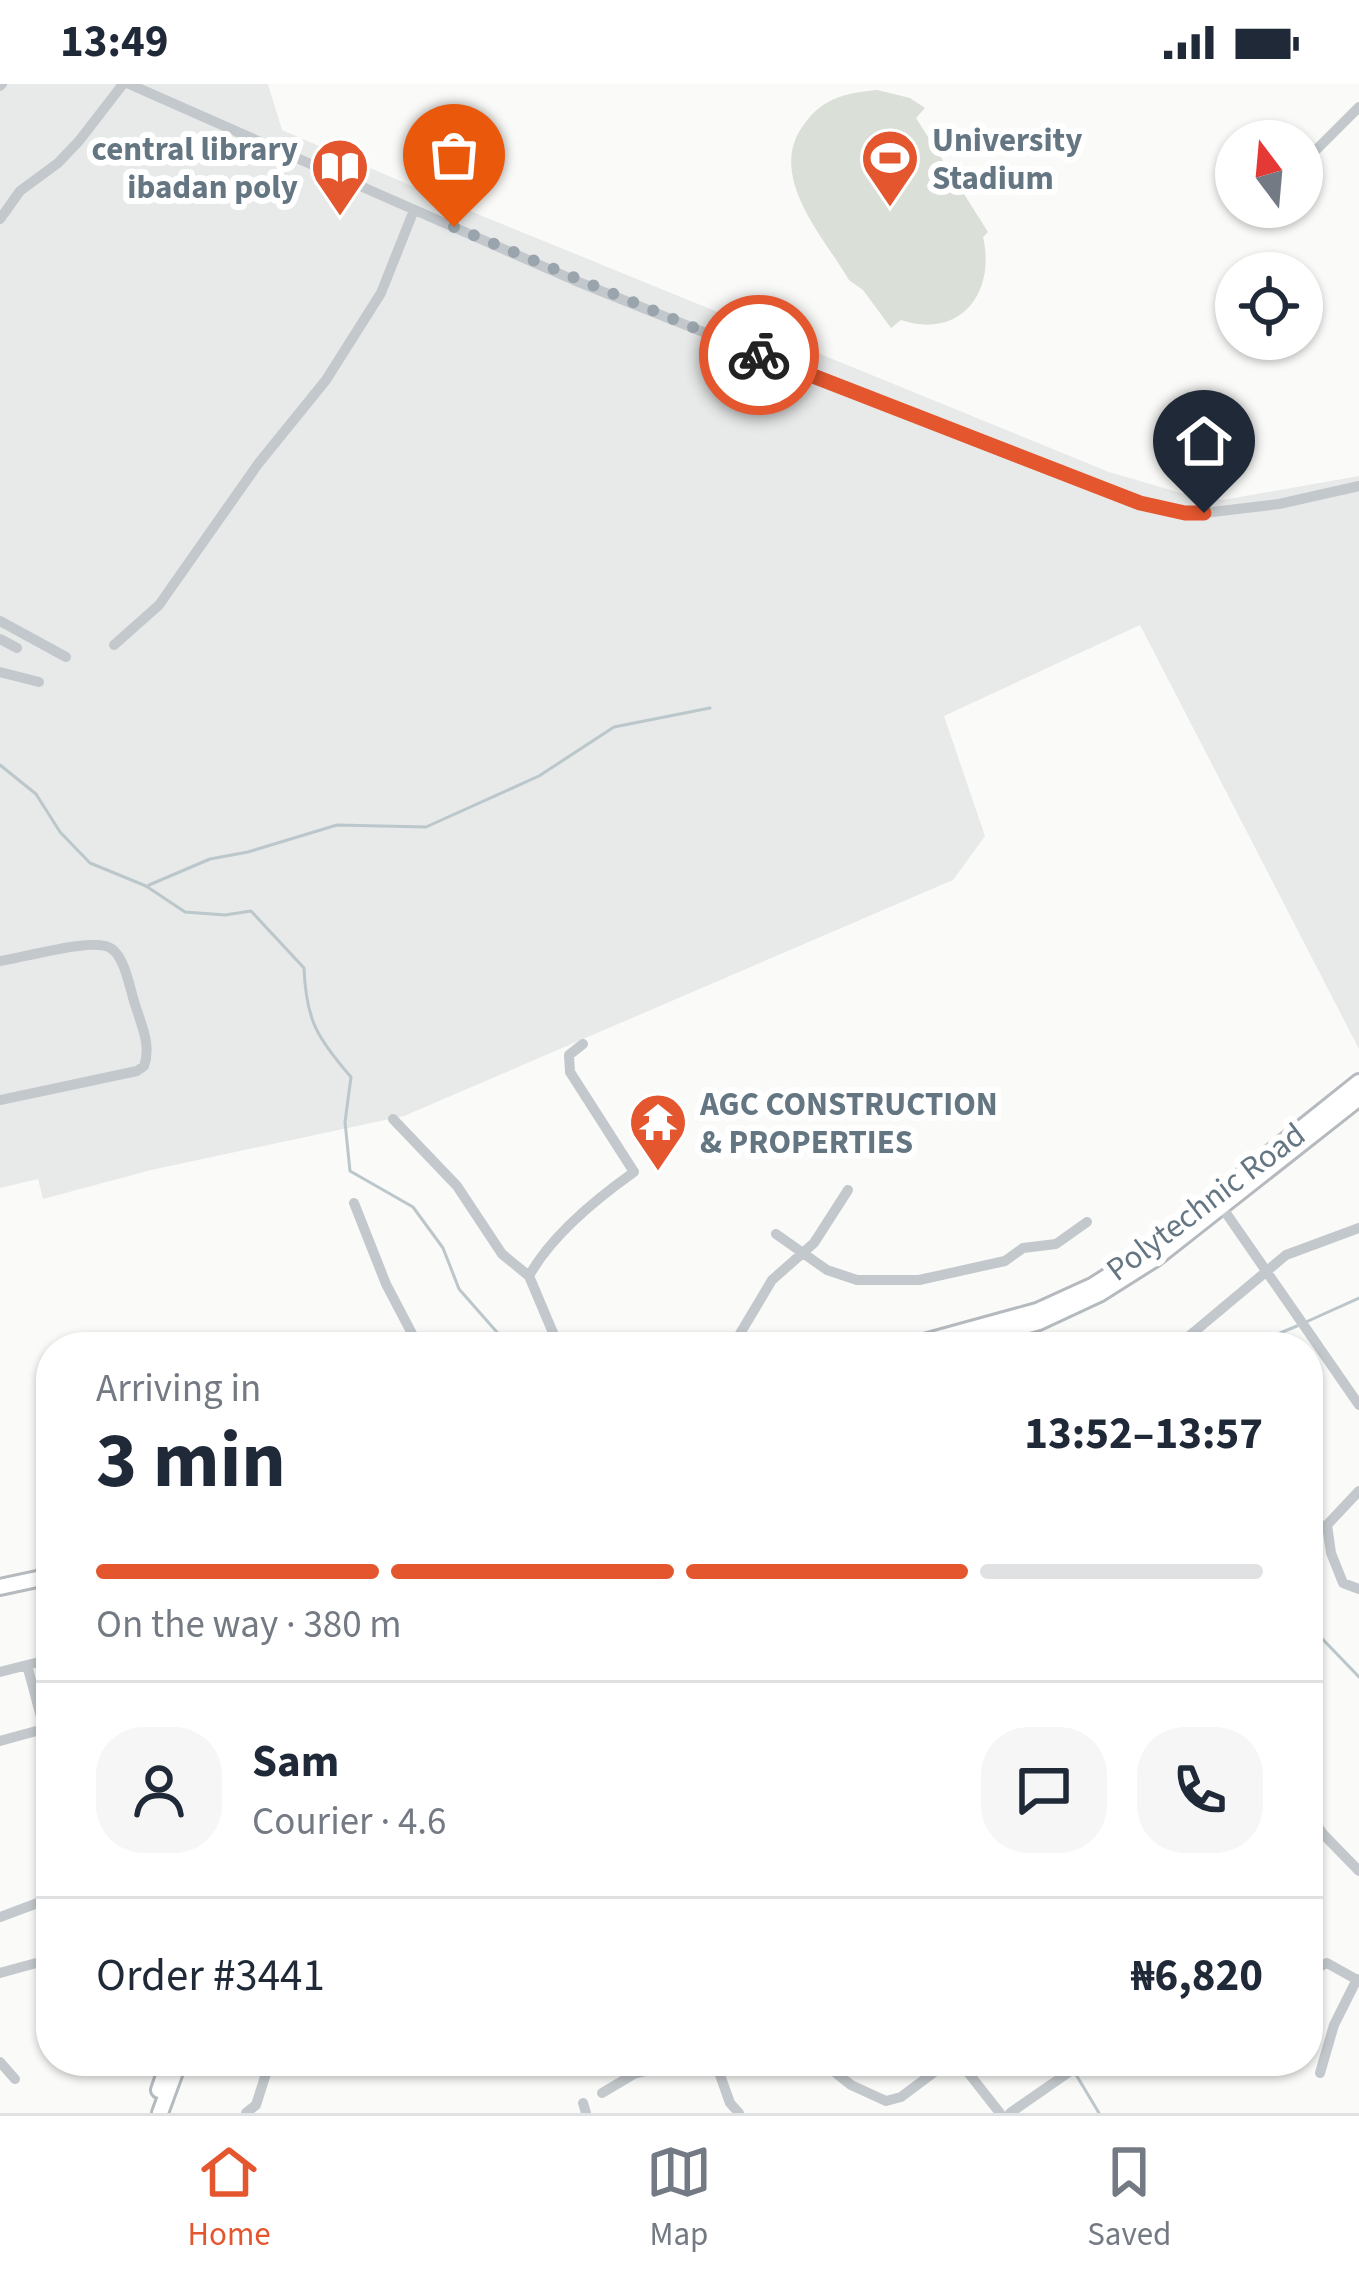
<!DOCTYPE html>
<meta charset="utf-8">
<style>
:root{--surface:#fff;--page:#f6f6f7;--text:#1f2937;--muted:#747a83;--line:#e0e1e3;--accent:#e4572e}
body{margin:0;font-family:"Source Sans 3",sans-serif;background:var(--page);color:var(--text);height:100vh;display:flex;flex-direction:column;font-size:45px;white-space:nowrap}
*{box-sizing:border-box;margin:0}
p{font-size:39px;color:var(--muted)}
.icon{flex:none;width:66px;height:66px;fill:none;stroke:currentColor;stroke-width:2;stroke-linecap:round;stroke-linejoin:round}
.map{position:relative;flex:1;overflow:hidden}
.side{position:absolute;left:36px;top:1248px;width:1287px;height:744px;display:flex;flex-direction:column;background:var(--surface);border-radius:48px;box-shadow:0 3px 9px #0004}
.side>*{flex:none}
.needle{width:78px;rotate:344deg}
.tools{position:absolute;left:1215px;top:36px;display:grid;gap:24px}
.tools a{display:grid;place-items:center;width:108px;height:108px;border-radius:50%;background:var(--surface);box-shadow:0 3px 9px #0004;font-size:60px}
.pin{position:absolute;display:grid;place-items:center;width:102px;height:102px;color:#fff;margin:-123px -51px;border-radius:50% 50% 50% 0;rotate:-45deg;box-shadow:0 0 12px #0007}
.pin .icon{rotate:45deg}
.courier{position:absolute;display:grid;place-items:center;width:120px;height:120px;margin:-60px;border:9px solid #e4572e;border-radius:50%;background:#fff;color:#222;box-shadow:0 3px 15px #0007}
.head em{font-style:normal;font-weight:700}
.head div{display:flex;flex-direction:column-reverse}
.head{display:flex;align-items:center;justify-content:space-between;height:204px;padding:0 60px}
h1{font-size:78px;font-weight:700;line-height:90px}
.bar{display:grid;grid-template-columns:repeat(4,1fr);gap:18px 12px;align-content:center;height:144px;padding:0 60px}
.bar i{height:15px;border-radius:9px;background:var(--line)}
.bar .active{background:var(--accent)}
.bar p{grid-column:span 4}
.line{display:flex;align-items:center;gap:30px;padding:0 60px;border-top:3px solid var(--line)}
.line div{flex:1}
.round{display:grid;place-items:center;flex:none;width:126px;height:126px;border-radius:48px;background:var(--page)}
.status{display:flex;justify-content:space-between;align-items:center;height:84px;padding:0 60px;background:var(--surface);direction:ltr}
.status svg{height:33px;fill:currentColor}
.dock{display:flex;justify-content:space-around;align-items:center;height:168px;border-top:3px solid var(--line);background:var(--surface);font-size:33px;color:var(--muted)}
.dock a{display:grid;justify-items:center;gap:6px}
.dock .active{color:var(--accent)}
.map>svg:first-child{display:block}
.built{fill:#e8e9e9}
.grass{fill:#dadfd7}
.lines{fill:none;stroke-linecap:round;stroke-linejoin:round}
.stream{stroke:#bbc7cb;stroke-width:3}
.major-casing{stroke:#b5babe;stroke-width:20}
.minor{stroke:#c3c8cc;stroke-width:10}
.major{stroke:#fff;stroke-width:14}
.done{stroke:#99a4ac;stroke-width:12;stroke-dasharray:0 21.6}
.route{stroke:#e4572e;stroke-width:15}
.labels{text-anchor:middle;stroke-width:12;stroke-linejoin:round;paint-order:stroke}
.poi-label{font-size:33px;font-weight:bold;fill:#657683;stroke:#fff;text-anchor:start}
.street-label{font-size:33px;fill:#657683;stroke:#fff}
</style>
<div class="status"><b>13:49</b><svg viewBox="0 0 49 12"><path d="M0 12V9h3v3zM5 12V6h3v6zM10 12V3h3v9zM15 12V0h3v12zM26 1h20v11H26zM47 4h2v5h-2z"/></svg></div>
<div class="map">
<svg width="1359" height="2029" viewBox="0 0 1359 2029">
<rect width="100%" height="100%" fill="#fafaf8"/>
<path class="built" d="M0,0H268L282,46L463,124L1109,388L1181,409L1223,416L1359,392V965L1140,541L944,632L985,752L953,796L404,1032L151,1086L43,1115L38,1095L0,1104Z"/>
<path class="grass" d="M877,6L910,14L925,24L916,34L988,148L983,153C996,208 961,256 901,236L891,244L863,206L849,196C822,150 765,90 805,39C824,13 847,9 877,6Z"/>
<g class="lines">
<path class="stream" d="M0,681L36,710L60,748L90,779L146,802L185,828L225,831L251,827L304,884C306,936 317,954 351,993L345,1038L350,1087L413,1123L443,1164L459,1205L510,1263
M149,801L210,775L248,768L337,741L426,743L539,692L614,643L710,624
M1306,1238L1359,1214
M1246,1263L1297,1242
M1308,1540L1359,1593
M1075,1989L1099,2029"/>
<g class="major-casing">
<path id="major" d="M906,1263L1037,1227L1094,1201L1150,1165L1359,998
M948,1263L1039,1238L1099,1210L1156,1174L1359,1014
M0,1503L51,1492
M159,2006L169,1977
M160,2029L179,1977"/>
</g>
<path class="minor" d="M129,0L576,197L1007,370L1140,419L1185,429H1204L1279,420L1359,402
M0,2L2,0
M1302,80L1359,23
M0,135L20,107L58,79L79,57L123,0
M1275,135L1280,123
M0,537L66,573
M0,555L17,564
M114,561L159,521L258,380L326,296L381,209L414,126
M0,588L39,598
M0,877C23,874 96,852 112,865C125,875 129,901 134,917C140,938 152,961 144,982L137,987L0,1016
M393,1035L457,1102L502,1170L529,1192L559,1263
M1217,1116L1359,1321
M354,1119L386,1200L419,1263
M776,1150L827,1186L857,1196H919L1005,1177L1023,1164L1056,1160L1087,1138
M529,1192C551,1152 596,1115 634,1088L570,988L569,971L583,960
M732,1263L772,1196L814,1159L848,1106
M1176,1263L1286,1171L1359,1144
M1327,1441L1331,1469L1343,1499L1359,1505
M1308,1444L1327,1441L1359,1407
M27,1581L44,1644
M0,1588L51,1575
M0,1657L51,1643
M1308,1729L1323,1750L1359,1787
M0,1833L51,1814
M1308,1888L1327,1879L1359,1897
M0,1889L51,1875
M715,1977L730,2019L739,2029
M821,1977L851,2001L886,2017L901,2013L949,1977
M959,1977L1000,2029
M0,1978L15,1995
M1320,1989L1334,1941L1357,1895
M602,2009L634,1990L684,1977
M583,2019L586,2029
M246,2029L256,2021L270,1977
M1010,2029L1085,1977"/>
<use href="#major" class="major"/>
</g>
<g class="lines">
<path class="done" d="M454,143L759,271"/>
<path class="route" d="M759,271L1140,419L1185,429H1204"/>
</g>
<defs>
<g id="stadium-pin" transform="scale(3)"><path d="M0 17L-7.5 6A9.5 9.5 0 1 1 7.5 6Z" fill="#e4572e" stroke="#fff"/><path d="M0-5a6.5 5 0 1 0 0 10a6.5 5 0 1 0 0-10ZM-3.5-1.8h7v3.6h-7Z" fill="#fff"/></g>
<g id="library-pin" transform="scale(3)"><path d="M0 17L-7.5 6A9.5 9.5 0 1 1 7.5 6Z" fill="#e4572e" stroke="#fff"/><path d="M-6-4Q-3-5.5-.7-3.5V5Q-3 3-6 4ZM6-4Q3-5.5 .7-3.5V5Q3 3 6 4Z" fill="#fff"/></g>
<g id="temple-pin" transform="scale(3)"><path d="M0 17L-7.5 6A9.5 9.5 0 1 1 7.5 6Z" fill="#e4572e" stroke="#fff"/><path d="M0-6L5-2H3V0L6.5 2.5H4V6H1.5V3h-3V6H-4V2.5H-6.5L-3 0V-2H-5Z" fill="#fff"/></g>
</defs>
<g fill-rule="evenodd">
<use href="#stadium-pin" x="890" y="74"/>
<use href="#library-pin" x="340" y="83"/>
<use href="#temple-pin" x="658" y="1038"/>
</g>
<g class="labels">
<g class="poi-label">
<text x="932" y="67">University<tspan x="932" dy="38">Stadium</tspan></text>
<text x="298" y="76" text-anchor="end">central library<tspan x="298" dy="38">ibadan poly</tspan></text>
<text x="700" y="1031">AGC CONSTRUCTION<tspan x="700" dy="38">&amp; PROPERTIES</tspan></text>
</g>
<g class="street-label">
<text transform="translate(1205 1117) rotate(-37)" y="12">Polytechnic Road</text>
</g>
</g>
</svg>
<div class="tools">
<a><svg class="needle" viewBox="-14 -14 28 28"><path d="M0-13l5 13h-10z" fill="#e53935"/><path d="M0 13l5-13h-10z" fill="#747a83"/></svg></a>
<a><svg class="icon" aria-label="locate" viewBox="0 0 24 24"><circle cx="12" cy="12" r="6"/><path d="M12 2v4M12 18v4M2 12h4M18 12h4"/></svg></a>
</div>
<div class="pin" style="left:454px;top:143px;background:#ea580c"><svg class="icon" aria-label="bag" viewBox="0 0 24 24"><path d="M5 8h14l-1 12H6zM9 8a3 3 0 0 1 6 0"/></svg></div>
<div class="pin" style="left:1204px;top:429px;background:#1f2937"><svg class="icon" aria-label="home" viewBox="0 0 24 24"><path d="M3 11l9-7 9 7M6 9v11h12V9"/></svg></div>
<div class="courier" style="left:759px;top:271px"><svg class="icon" aria-label="bike" viewBox="0 0 24 24"><circle cx="6" cy="16" r="4"/><circle cx="18" cy="16" r="4"/><path d="M6 16l4-8h5l3 8M10 8l3 8H6M13 5h3"/></svg></div>
<section class="side">
<div class="head"><div><h1>3 min</h1><p>Arriving in</p></div><em>13:52–13:57</em></div>
<div class="bar"><i class="active"></i><i class="active"></i><i class="active"></i><i></i><p>On the way · 380 m</p></div>
<div class="line" style="height:216px"><a class="round"><svg class="icon" aria-label="person" viewBox="0 0 24 24"><circle cx="12" cy="8" r="4"/><path d="M4 21q1-7 8-7t8 7"/></svg></a><div><b>Sam</b><p>Courier · 4.6</p></div><a class="round"><svg class="icon" aria-label="chat" viewBox="0 0 24 24"><path d="M4 5h16v11H9l-5 4z"/></svg></a><a class="round"><svg class="icon" aria-label="phone" viewBox="0 0 24 24"><path d="M5 4h4l2 5-3 2q2 4 5 5l2-3 5 2v4C11 20 4 13 5 4z"/></svg></a></div>
<div class="line" style="height:156px"><div>Order #3441</div><b>₦6,820</b></div>
</section>
</div>
<nav class="dock">
<a class="active"><svg class="icon" aria-label="home" viewBox="0 0 24 24"><path d="M3 11l9-7 9 7M6 9v11h12V9"/></svg>Home</a>
<a><svg class="icon" aria-label="map" viewBox="0 0 24 24"><path d="M3 6l6-2 6 2 6-2v14l-6 2-6-2-6 2zM9 4v14M15 6v14"/></svg>Map</a>
<a><svg class="icon" aria-label="saved" viewBox="0 0 24 24"><path d="M7 4h10v16l-5-4-5 4z"/></svg>Saved</a>
</nav>
